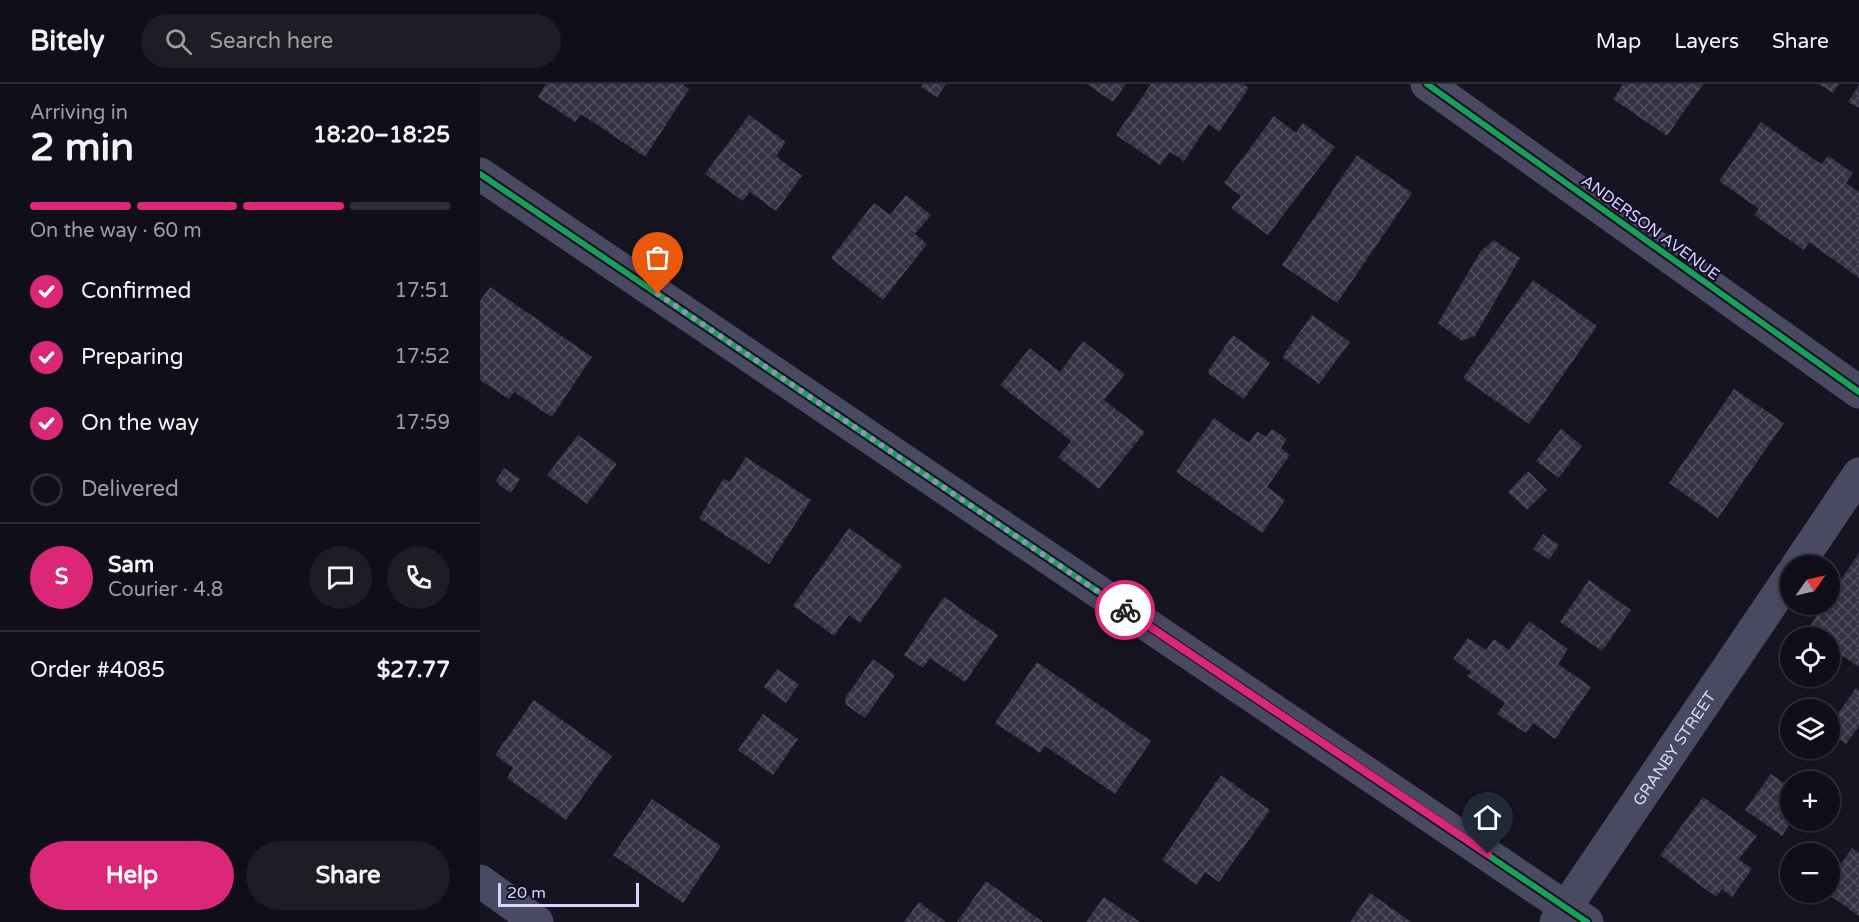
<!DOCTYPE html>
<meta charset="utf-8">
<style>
:root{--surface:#100f19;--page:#1e1d26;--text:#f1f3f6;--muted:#9c9ca2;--line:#302f38;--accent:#db2777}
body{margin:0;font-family:"Varela Round",sans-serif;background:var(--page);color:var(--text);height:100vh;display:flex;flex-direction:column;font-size:22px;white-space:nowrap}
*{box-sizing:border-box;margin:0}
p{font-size:20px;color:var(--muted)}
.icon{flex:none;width:33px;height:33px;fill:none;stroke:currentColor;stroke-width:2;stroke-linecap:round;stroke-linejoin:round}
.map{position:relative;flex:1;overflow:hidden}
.drawer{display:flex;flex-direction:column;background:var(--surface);width:480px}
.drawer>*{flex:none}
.needle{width:39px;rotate:56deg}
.fabs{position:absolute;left:1300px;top:471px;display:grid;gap:12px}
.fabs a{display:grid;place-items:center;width:60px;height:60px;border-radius:50%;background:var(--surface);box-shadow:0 3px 9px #0003,0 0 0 2px var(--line);font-size:30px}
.scale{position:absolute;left:18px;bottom:15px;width:141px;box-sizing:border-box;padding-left:6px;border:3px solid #d9d4ff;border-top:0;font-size:16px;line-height:21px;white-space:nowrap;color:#d9d4ff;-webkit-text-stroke:4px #130f26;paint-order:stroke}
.pin{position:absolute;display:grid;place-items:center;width:51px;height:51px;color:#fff;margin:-62px -26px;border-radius:50% 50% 50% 0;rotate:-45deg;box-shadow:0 0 6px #0007}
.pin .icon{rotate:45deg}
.courier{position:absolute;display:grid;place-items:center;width:60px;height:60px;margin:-30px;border:4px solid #db2777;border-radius:50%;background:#fff;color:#222;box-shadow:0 2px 8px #0007}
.head em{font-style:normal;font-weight:700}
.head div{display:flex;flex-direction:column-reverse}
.head{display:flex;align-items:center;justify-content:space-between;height:102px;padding:0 30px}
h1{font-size:39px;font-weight:700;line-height:45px}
.bar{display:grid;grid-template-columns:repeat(4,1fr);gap:9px 6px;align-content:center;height:72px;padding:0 30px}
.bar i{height:8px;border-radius:4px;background:var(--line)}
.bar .selected{background:var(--accent)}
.bar p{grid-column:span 4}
.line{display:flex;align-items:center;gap:15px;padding:0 30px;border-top:2px solid var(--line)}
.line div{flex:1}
.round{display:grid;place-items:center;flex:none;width:63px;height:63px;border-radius:32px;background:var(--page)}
ol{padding:0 30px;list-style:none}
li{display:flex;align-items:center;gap:18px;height:66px}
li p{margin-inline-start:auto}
li .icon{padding:6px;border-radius:50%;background:var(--accent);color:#fff;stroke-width:4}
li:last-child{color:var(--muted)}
li i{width:33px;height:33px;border:3px solid var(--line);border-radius:50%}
.cta{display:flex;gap:12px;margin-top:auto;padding:12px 30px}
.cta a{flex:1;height:69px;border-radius:36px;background:var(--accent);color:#fff;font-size:24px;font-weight:700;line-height:69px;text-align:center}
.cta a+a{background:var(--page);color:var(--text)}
header{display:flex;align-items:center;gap:36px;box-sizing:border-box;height:84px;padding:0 30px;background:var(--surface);border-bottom:2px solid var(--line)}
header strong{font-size:28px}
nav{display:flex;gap:33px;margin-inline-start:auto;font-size:21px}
.search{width:420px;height:54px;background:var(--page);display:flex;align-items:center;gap:15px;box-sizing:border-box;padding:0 21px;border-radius:33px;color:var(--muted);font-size:22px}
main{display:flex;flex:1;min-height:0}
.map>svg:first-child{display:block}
.building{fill:url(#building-cross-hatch)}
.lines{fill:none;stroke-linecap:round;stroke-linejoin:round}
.minor{stroke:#4a4962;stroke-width:33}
.cycleway-casing{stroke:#130f26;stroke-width:10}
.cycleway{stroke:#1a9f57;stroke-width:6}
.done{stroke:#9591b1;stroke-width:6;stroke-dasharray:0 10.8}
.route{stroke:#db2777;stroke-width:8}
.labels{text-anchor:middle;stroke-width:4.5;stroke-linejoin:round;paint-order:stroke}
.street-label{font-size:16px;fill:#d9d4ff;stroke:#130f26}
</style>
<header>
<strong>Bitely</strong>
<div class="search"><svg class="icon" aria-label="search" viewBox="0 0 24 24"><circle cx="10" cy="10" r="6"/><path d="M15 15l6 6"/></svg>Search here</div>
<nav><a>Map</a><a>Layers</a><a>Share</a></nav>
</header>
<main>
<section class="drawer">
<div class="head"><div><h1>2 min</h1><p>Arriving in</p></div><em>18:20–18:25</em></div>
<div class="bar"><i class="selected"></i><i class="selected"></i><i class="selected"></i><i></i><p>On the way · 60 m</p></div>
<ol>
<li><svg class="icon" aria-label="check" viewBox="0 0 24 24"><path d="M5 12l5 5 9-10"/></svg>Confirmed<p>17:51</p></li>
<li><svg class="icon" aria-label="check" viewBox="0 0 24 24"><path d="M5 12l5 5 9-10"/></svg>Preparing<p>17:52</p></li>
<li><svg class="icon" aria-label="check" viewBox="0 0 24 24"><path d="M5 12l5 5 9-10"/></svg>On the way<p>17:59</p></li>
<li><i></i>Delivered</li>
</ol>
<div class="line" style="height:108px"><b class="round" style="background:var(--accent);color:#fff">S</b><div><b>Sam</b><p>Courier · 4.8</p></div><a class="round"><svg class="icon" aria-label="chat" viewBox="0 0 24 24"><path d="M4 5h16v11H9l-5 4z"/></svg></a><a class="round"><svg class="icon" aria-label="phone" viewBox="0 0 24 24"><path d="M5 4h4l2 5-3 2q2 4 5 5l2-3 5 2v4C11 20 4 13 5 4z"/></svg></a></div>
<div class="line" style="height:78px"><div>Order #4085</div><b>$27.77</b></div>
<div class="cta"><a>Help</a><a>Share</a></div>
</section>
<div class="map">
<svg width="1379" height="838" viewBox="0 0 1379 838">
<defs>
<pattern id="building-cross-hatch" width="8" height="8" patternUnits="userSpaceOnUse" patternTransform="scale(1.5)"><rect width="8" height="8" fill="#343243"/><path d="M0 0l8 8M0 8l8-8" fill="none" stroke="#514f5f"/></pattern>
</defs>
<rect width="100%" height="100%" fill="#161421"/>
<path class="building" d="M66,0H202L209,5L165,73L101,30L95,38L58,13Z
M443,0H466L457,13L441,3Z
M607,0H646L633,18Z
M671,0H763L769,4L739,48L729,40L704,77L690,68L680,81L636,51Z
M1143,0H1223L1187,52L1133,15Z
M1339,0H1359L1353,9Z
M1379,1V24L1368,18Z
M269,31L306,58L296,72L322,92L296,127L270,108L263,117L225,90Z
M794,32L816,49L823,39L855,63L788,151L751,124L761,112L744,99Z
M1281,38L1341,80L1348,72L1373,89L1366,99L1379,108V194L1329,158L1324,166L1274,131L1279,125L1239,97Z
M877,71L932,109L857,219L802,181Z
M426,111L451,131L435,150L447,160L403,216L351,174L394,119L410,131Z
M1014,156L1040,174L995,252L982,257L958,239L1001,167Z
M1053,196L1117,242L1049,340L983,294Z
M10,203L112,273L72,333L34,308L29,315L0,296V217Z
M832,231L870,258L839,300L802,273Z
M753,251L790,279L764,315L729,290L728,287Z
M603,257L645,290L624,316L665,348L619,405L578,373L591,357L520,301L550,264L580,288Z
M1254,305L1304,339L1238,434L1189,399Z
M734,334L769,359L777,347L786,353L792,345L807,355L801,364L810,371L787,403L805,416L782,449L696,388Z
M1081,345L1102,362L1079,394L1056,377Z
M98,351L137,380L107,420L67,391Z
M266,373L331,416L289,480L219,434L244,394L250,398Z
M24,384L40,395L31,409L19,401L16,396Z
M1048,387L1067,406L1047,426L1028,408Z
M369,444L422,482L380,539L369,531L354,552L313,522Z
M1063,450L1079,461L1069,476L1053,465Z
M1379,469V583L1363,572L1354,584L1350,582V554H1334L1326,548L1344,520H1350V512Z
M1109,496L1151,526L1122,567L1080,538Z
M464,513L518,551L485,598L450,574L443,584L424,571Z
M1049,537L1088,565L1078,580L1111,603L1075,655L1053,639L1046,649L1017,630L1025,619L987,592L991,588L973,575L988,554L1006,566L1014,555L1029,566Z
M393,575L415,591L385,634L366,621L365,614Z
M557,578L671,657L635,710L565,662L560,669L515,639Z
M297,585L319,600L306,619L284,603Z
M1376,604L1379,606V642L1366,660L1350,649V641Z
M54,616L132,672L86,736L27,694L33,684L15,671Z
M283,630L318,655L293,691L258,666Z
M1291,690L1311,704L1312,736L1302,752L1265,726Z
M741,691L790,726L739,798L725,788L717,801L682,776Z
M1223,713L1277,752L1259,775L1272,785L1252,813L1242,805L1236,813L1180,771Z
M172,715L241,762L203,819L133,771Z
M1372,764L1379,769V832L1345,808H1350V796Z
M506,797L563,838H477Z
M890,809L931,838H870Z
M624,813L660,838H606Z
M439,818L466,838H424Z"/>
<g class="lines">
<g class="minor">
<path d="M947,0L1379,308"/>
<path d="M0,90L1107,838"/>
<path d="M1317,482L1379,390"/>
<path d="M0,797L57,838"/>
<path id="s1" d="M1076,838L1311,491"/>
</g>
<g class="cycleway-casing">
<path id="cycleway" d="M947,0L1379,308
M0,90L1107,838"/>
</g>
<use href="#cycleway" class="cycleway"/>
</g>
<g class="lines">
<path class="done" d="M178,210L645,526"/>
<path class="route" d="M645,526L1008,770"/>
</g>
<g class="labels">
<g class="street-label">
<text transform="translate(1171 143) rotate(36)" y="6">ANDERSON AVENUE</text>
<text dy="6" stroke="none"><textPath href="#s1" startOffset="210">GRANBY STREET</textPath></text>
</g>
</g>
</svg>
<div class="fabs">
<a><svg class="needle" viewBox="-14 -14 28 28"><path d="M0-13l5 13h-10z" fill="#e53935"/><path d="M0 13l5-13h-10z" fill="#9c9ca2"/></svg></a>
<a><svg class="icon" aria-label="locate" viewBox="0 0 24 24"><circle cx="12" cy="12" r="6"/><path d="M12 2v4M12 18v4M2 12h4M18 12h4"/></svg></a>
<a><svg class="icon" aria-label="layers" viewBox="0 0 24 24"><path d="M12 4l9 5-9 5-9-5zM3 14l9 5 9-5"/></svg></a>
<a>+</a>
<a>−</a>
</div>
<div class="scale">20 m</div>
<div class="pin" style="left:178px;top:210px;background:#ea580c"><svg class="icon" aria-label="bag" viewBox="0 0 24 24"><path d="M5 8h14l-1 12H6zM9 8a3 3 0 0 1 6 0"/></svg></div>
<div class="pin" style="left:1008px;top:770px;background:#1f2937"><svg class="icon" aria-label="home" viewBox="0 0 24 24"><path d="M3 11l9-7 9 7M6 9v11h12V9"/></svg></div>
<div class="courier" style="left:645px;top:526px"><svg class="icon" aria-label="bike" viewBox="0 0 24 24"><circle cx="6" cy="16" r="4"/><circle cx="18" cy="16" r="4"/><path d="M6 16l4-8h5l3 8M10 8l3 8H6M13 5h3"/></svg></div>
</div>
</main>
